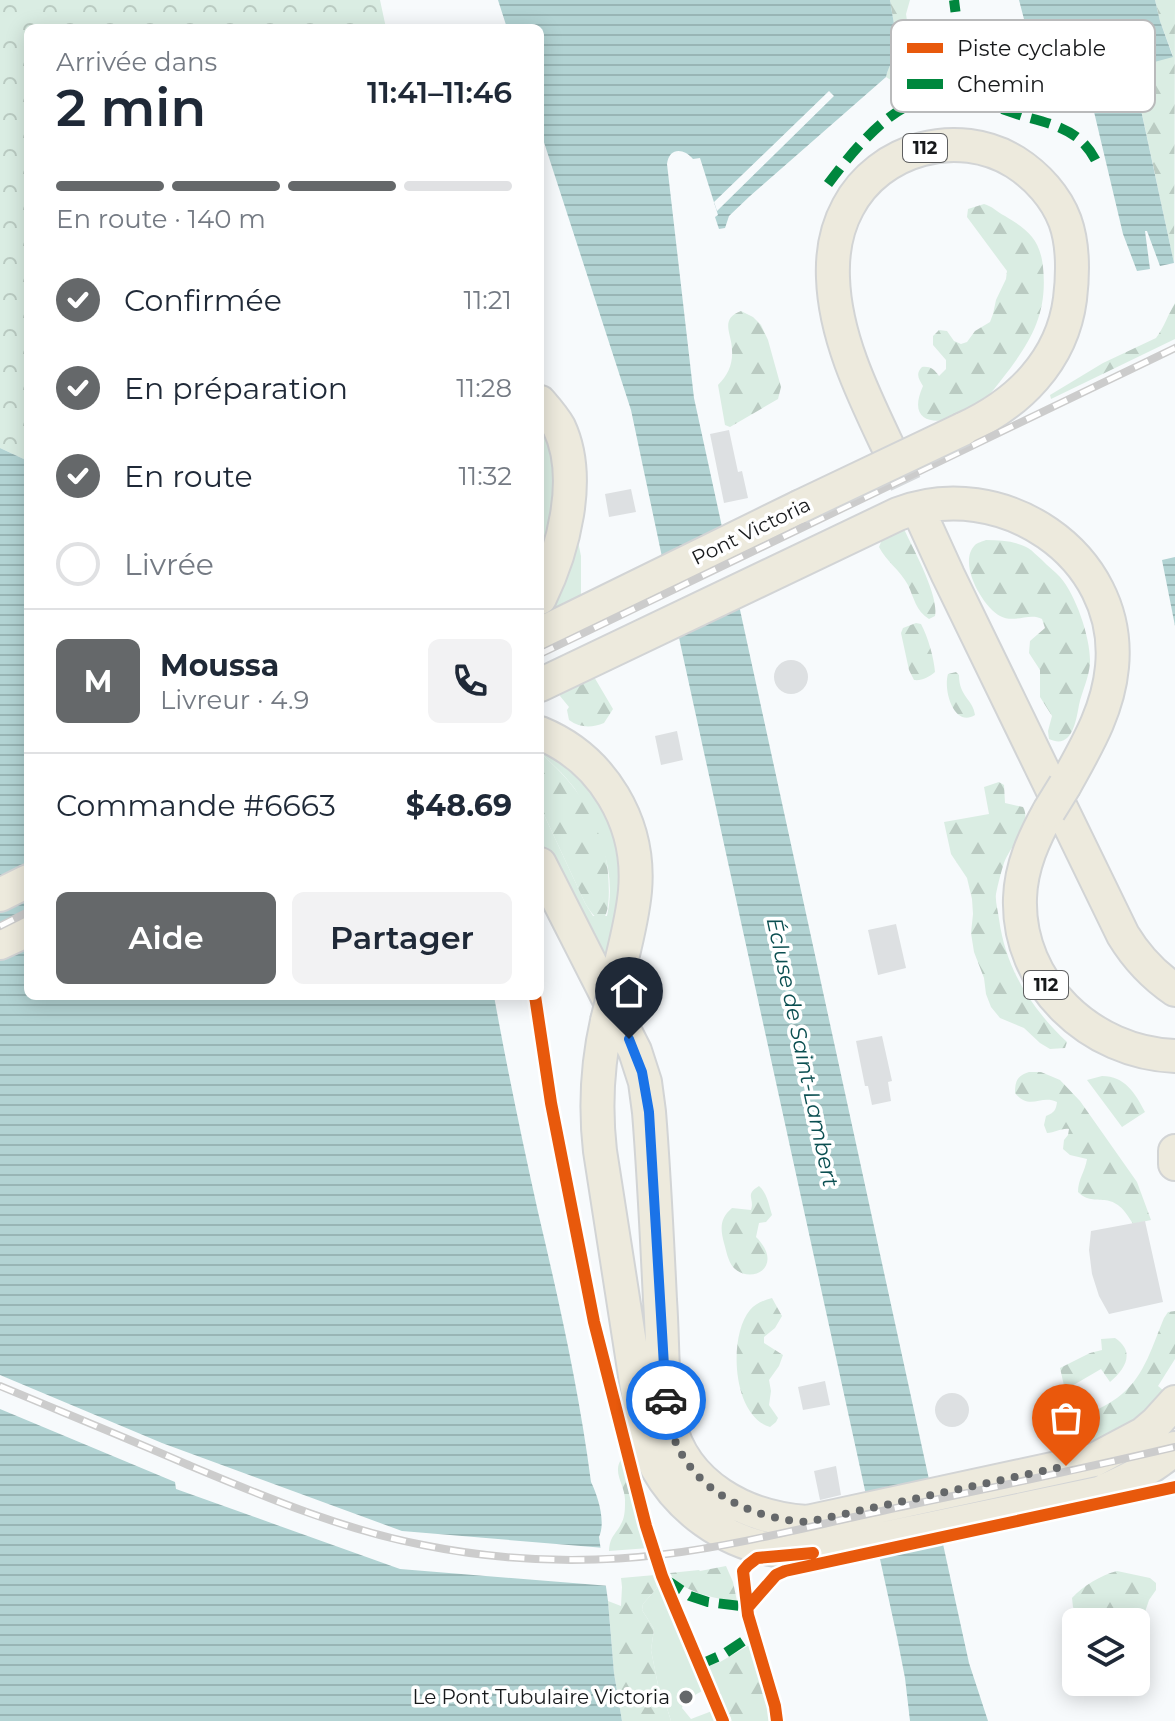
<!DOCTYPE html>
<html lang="fr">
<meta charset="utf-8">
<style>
:root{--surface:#fff;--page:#f2f2f3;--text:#1f2937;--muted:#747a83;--line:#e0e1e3;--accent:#65686a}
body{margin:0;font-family:Montserrat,sans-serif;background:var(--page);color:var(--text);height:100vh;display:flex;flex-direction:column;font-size:30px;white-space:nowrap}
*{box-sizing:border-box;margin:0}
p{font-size:26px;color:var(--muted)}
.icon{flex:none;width:44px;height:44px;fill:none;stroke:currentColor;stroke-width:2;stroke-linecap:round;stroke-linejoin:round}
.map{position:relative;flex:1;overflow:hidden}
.side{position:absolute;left:24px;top:24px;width:520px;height:976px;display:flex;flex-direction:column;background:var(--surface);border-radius:12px;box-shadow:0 4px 20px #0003}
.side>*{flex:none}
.buttons{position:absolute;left:1062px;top:1608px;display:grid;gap:16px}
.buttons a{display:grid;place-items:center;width:88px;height:88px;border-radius:12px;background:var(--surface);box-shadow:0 4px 20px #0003;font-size:40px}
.pin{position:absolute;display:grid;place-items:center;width:68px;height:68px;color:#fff;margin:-82px -34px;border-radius:50% 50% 50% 0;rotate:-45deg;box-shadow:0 0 8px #0007}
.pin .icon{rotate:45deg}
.courier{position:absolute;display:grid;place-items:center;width:80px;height:80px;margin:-40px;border:6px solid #1a73e8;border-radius:50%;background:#fff;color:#222;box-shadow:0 2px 10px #0007}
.overview em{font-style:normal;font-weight:600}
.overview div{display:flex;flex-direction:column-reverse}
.overview{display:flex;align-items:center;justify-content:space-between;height:136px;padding:0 32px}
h1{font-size:52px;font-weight:600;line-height:60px}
.bar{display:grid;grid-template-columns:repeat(4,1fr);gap:12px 8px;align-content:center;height:96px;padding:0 32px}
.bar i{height:10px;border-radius:6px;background:var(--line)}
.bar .selected{background:var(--accent)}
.bar p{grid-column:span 4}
.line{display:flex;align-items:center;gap:20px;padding:0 32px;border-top:2px solid var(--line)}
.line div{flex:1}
.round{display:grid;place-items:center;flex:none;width:84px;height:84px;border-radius:12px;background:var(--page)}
ol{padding:0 32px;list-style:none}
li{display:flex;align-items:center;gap:24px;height:88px}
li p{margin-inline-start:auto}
li .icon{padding:8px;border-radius:50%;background:var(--accent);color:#fff;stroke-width:4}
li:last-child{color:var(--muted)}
li i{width:44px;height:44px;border:4px solid var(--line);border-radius:50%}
.button{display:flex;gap:16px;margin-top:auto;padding:16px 32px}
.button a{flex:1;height:92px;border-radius:12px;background:var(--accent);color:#fff;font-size:32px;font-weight:600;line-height:92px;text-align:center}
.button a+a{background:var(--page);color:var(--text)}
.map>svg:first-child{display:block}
.grass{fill:#daede3}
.forest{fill:url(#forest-firs)}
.park{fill:url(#park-crowns)}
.water{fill:url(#water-rules)}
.pier{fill:#f7fafc}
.building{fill:#dde0e2}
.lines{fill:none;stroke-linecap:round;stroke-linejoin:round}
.primary-tunnel{stroke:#d5d8da;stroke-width:32;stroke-dasharray:32 16;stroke-linecap:butt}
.primary-casing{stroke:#d2d4d5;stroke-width:36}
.primary{stroke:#edeadd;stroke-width:32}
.rail-casing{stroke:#ccc;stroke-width:8}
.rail{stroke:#fff;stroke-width:5;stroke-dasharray:15;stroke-linecap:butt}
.primary-bridge-casing{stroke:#d2d4d5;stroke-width:36;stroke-linecap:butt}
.primary-bridge{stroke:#edeadd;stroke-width:32}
.quiet{stroke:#00873e;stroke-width:10;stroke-dasharray:20 10;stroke-linecap:butt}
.cycleway-casing{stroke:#fff;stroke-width:17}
.cycleway{stroke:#e8590c;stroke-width:12}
.done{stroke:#65686a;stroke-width:8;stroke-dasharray:0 14.4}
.route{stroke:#1a73e8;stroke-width:10}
.poi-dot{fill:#65686a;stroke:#fff;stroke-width:3}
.labels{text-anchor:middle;stroke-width:7;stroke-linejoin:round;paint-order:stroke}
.shield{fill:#fff;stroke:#5d5e5f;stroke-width:2}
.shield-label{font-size:18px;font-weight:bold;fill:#17191b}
.street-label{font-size:20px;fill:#17191b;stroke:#fff}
.poi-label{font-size:20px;fill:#17191b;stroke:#fff;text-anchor:end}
.water-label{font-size:22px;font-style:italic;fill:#0b4f51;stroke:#fff}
.key{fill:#fff;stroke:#b9babb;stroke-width:2}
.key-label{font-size:22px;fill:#17191b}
</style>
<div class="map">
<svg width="1175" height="1721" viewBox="0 0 1175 1721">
<defs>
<pattern id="forest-firs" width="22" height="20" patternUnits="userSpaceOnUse" patternTransform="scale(2)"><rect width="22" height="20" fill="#daede3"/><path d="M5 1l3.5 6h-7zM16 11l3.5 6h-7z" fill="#bacbc2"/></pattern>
<pattern id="park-crowns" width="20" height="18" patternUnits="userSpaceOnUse" patternTransform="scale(2)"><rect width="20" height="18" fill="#daede3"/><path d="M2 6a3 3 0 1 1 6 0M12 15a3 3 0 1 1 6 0" fill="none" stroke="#bacbc2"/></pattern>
<pattern id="water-rules" width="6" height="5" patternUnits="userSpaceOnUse" patternTransform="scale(2)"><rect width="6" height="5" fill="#b2d3d3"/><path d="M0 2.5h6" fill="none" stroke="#98b5b5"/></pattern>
</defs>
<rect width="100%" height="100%" fill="#f7fafc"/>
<path class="grass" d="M540,429C565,473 551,524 540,570V510L542,486L540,471Z
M577,537L581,556V605L540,619L552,602Z
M540,744L576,768L612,818L623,874L607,972L540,841V806L585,903L593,916H607C616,877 603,839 584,806C580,799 577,790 571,784C562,772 550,762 540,752Z
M657,1574L704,1690L684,1701L682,1708L691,1719L712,1711L719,1721H671L667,1708L660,1695L651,1650L654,1629L642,1610L643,1604L657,1588L655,1575Z"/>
<path class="forest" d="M890,0H910L906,14L908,27L916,32L950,26C956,33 963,55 964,65C956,75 949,75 938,73L930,88L899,85L886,77C888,68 893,61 895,52C898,36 892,16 890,0Z
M1155,0H1175L1174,263L1132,67L1173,56L1160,21Z
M984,204C992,206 997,212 1005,216C1028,230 1040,239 1043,267C1048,315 1030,343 1002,379C993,391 980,406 967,413C940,426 905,426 923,386C919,379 915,374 922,367C930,366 934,369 939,376L946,369V360L933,345V336L939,330L947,331L954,341L961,344L967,342L975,331L990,322L993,314L996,300L1006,279L1007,271L967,217L968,209Z
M1175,303V339L1051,399L1050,395L1103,363L1156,338C1164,328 1168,314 1175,303Z
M741,311L753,317L761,325L768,340L781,387L778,399L730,427L725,425L718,385C728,375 733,364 732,350C732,334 719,319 741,311Z
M897,529H904C914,551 939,595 935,616L929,619C916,611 914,598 908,585C900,570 886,561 879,547L883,537Z
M986,540C1001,540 1015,541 1028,548C1033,551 1037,556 1042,560C1047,566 1055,571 1060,577C1076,595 1091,639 1090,663C1089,678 1082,691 1079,705C1076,721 1072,750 1049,739L1048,731L1052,716L1040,697V670L1029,653L1030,641L1045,628L1042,619C1029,612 1014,624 1000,616C983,607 957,563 975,545C977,543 983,541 986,540Z
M916,623L921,624C928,637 934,658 935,672C929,677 922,681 914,680L909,670L901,633L903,628Z
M590,670L613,709L604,723C592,728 580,728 569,720L567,710L569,707L560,696L561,691Z
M956,672L959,675C959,697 973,699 975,715C954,728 943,690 948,674Z
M540,752C550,762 561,772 570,783C584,799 598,829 604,849C610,867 616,955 585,903L540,806Z
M999,782L1004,785L1005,803L1023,807C1033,825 1010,846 1004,863C1001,872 998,884 996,894C995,901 998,911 999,919C1006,969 1030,1007 1067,1042L1065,1048L1050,1049L1040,1043L1024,1028L1000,1018L991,1007L986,994L984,978L974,952L971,933L973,914L972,899L967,878L951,854L944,822L989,814L984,787Z
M1029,1072H1041L1060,1080L1080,1101L1137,1182L1151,1220L1133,1224C1112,1185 1096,1210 1078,1192C1078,1179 1085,1172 1087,1159L1070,1155L1063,1149L1064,1140L1068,1135L1069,1129C1061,1128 1055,1133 1047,1133L1044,1125L1046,1116C1054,1113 1056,1110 1057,1102C1041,1094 1030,1111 1015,1093C1015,1081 1017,1076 1029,1072Z
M1102,1076C1125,1076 1135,1093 1145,1112L1122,1127L1087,1080Z
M759,1186C767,1193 769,1205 772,1215L766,1222L759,1223L756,1237C786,1267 750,1286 733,1267C728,1261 726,1250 724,1243C720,1228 720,1218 732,1208L751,1210C755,1198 744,1195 759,1186Z
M772,1298L782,1316L775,1328L764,1337V1343L783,1355L779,1366L769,1380L771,1391L769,1405L778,1418L776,1422L770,1427C732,1416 728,1336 750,1310C755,1304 764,1300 772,1298Z
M1175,1311V1359L1158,1386L1164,1391C1134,1424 1113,1437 1069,1447L1079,1420C1093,1411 1109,1405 1122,1394C1145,1375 1153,1344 1164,1318L1168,1312Z
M1115,1338C1136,1352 1125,1369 1110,1382L1101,1369L1065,1390L1060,1368L1090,1353L1102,1350L1101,1339Z
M622,1458L649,1548L609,1551C610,1535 616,1535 622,1522C625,1516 625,1508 625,1502C626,1485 611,1473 622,1458Z
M726,1566L733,1582L737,1601C719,1600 678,1591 670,1573L699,1570L700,1571Z
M1117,1571L1150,1578L1156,1583V1590L1149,1600L1144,1615L1112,1622H1080L1073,1607L1072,1598C1083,1586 1101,1575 1117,1571Z
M655,1575L657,1588L643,1604L642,1610L654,1629L651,1650L660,1695L667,1708L671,1721H622L614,1673L608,1601L621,1606L622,1587L621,1578Z
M751,1644L769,1701L771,1721H727L704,1666L720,1662Z"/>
<path class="park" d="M0,0H380L386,28H28V461L0,448Z"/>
<path class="water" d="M498,0H890C892,16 898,36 895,52C893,61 888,68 886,77L750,196L729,216L725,228L719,229L715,217L718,215L700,158L693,159C684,148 669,147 667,164L694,398L953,1590L969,1663L988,1721H910L905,1678L897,1637L681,647L631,410L540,130V28H507Z
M1019,0H1155L1160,21L1173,57L1132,68L1174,263L1160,266L1147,231H1145L1150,269L1137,271L1123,234L1086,78L1042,88Z
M0,448L28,461V996H494C507,1068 522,1140 538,1212C559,1301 579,1390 591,1482C598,1496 606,1522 599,1537L608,1601L614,1673L622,1721H0Z
M1175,557V626L1162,560Z"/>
<path class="pier" d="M829,91L834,96L717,211L714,202Z
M728,534L742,598L673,630L660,567Z
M0,1375L162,1443L402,1531L605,1548L610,1586L400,1569L176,1489L175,1482L0,1409Z"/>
<path class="building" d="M729,430L738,472L742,471L748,498L724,503L710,434Z
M631,489L636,512L609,517L605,494Z
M774 677a17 17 0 1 1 34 0a17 17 0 1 1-34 0Z
M677,731L683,760L661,765L655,736Z
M896,924L906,968L878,975L868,930Z
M882,1036L892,1081L888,1082L891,1101L872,1105L868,1086H865L856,1041Z
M1145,1221L1163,1302L1109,1314L1099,1296L1092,1274L1089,1250L1091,1231Z
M825,1381L830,1405L803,1410L798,1387Z
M935 1410a17 17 0 1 1 34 0a17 17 0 1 1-34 0Z
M836,1466L841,1495L820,1500L814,1471Z"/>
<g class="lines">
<path class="primary-tunnel" d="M892,455L922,518"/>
<g class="primary-casing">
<path id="primary" d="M540,402C547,410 554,418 559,427C583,478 563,551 540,598
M892,455C866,400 835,340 833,278C832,254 836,229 848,207C879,148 958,127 1015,162C1037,176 1056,197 1065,221C1074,246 1073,274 1070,299C1062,361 1018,404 963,429
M922,518L948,575L1123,935C1137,958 1153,975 1175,990
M540,634L799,507
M540,685L898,514C1000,474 1123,554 1112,667C1108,711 1086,747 1065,785
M540,733C603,759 641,823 635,891C632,924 622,956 615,988
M1049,811C1034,838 1021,866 1020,898C1017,984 1091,1053 1175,1056
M540,864L635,1051L645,1082L649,1112C654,1174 657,1237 660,1300C663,1340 661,1383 669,1422C684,1486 746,1518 807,1522L1094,1460L1143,1434L1156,1423L1175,1402
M0,895L28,881
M0,943L28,930
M607,1021C597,1065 595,1107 600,1151L643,1427C647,1442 650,1455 657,1468C680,1509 724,1541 770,1549C784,1552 799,1552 813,1553L1099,1493C1126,1481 1154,1468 1175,1448
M1175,1151V1164"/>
</g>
<use href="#primary" class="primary"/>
<g class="rail-casing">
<path id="rail" d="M540,654L1175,348
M0,926L28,912
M0,1386C62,1412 124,1437 186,1464C263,1496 340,1529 423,1545C502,1561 586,1564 666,1554C739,1545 811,1526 882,1511C980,1490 1078,1470 1175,1447"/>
</g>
<use href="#rail" class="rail"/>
<g class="primary-bridge-casing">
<path id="primary-bridge" d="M799,507L963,429
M1049,811L1065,785
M607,1021L615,988"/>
</g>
<use href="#primary-bridge" class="primary-bridge"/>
<path class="quiet" d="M937,97L940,81L957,47L959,39L954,0
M828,184C852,152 893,100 936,97C965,95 998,108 1026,117C1056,125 1081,131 1096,161
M665,1579L690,1596L708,1602L748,1607
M699,1665L724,1654L745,1640L754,1637"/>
<g class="cycleway-casing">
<path id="cycleway" d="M535,996L551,1103L594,1322L646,1526L662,1576L723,1721
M748,1607L776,1575L785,1571L1175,1487
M777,1721L775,1706L748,1615L743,1571L748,1565L757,1558L813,1553"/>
</g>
<use href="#cycleway" class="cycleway"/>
</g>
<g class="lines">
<path class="done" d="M666,1400C670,1476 736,1518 807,1522L1066,1466"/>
<path class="route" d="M629,1039L642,1072L649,1112L666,1400"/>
</g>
<circle class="poi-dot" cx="686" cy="1697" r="8"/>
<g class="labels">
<g class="shield">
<rect x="903" y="134" width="44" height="28" rx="6"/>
<rect x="1024" y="971" width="44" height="28" rx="6"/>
</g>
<g class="shield-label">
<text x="925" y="154">112</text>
<text x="1046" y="991">112</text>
</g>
<g class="street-label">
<text transform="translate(751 531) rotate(-26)" y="7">Pont Victoria</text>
</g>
<g class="poi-label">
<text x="670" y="1704">Le Pont Tubulaire Victoria</text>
</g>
<g class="water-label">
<text transform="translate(803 1052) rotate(78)" y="8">Écluse de Saint-Lambert</text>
</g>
</g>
<rect x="891" y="20" width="264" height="92" rx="12" class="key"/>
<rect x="907" y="43" width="36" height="10" fill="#e8590c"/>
<rect x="907" y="79" width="36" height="10" fill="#00873e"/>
<g class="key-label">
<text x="957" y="56">Piste cyclable</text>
<text x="957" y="92">Chemin</text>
</g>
</svg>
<div class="buttons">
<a><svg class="icon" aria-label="layers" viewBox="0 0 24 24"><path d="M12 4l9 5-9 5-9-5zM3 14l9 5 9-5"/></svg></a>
</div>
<div class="pin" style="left:1066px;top:1466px;background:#ea580c"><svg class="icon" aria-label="bag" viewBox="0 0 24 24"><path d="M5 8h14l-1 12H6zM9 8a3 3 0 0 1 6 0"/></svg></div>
<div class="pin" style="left:629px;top:1039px;background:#1f2937"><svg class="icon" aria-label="home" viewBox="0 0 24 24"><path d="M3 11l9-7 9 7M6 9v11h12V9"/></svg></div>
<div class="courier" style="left:666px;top:1400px"><svg class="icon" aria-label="car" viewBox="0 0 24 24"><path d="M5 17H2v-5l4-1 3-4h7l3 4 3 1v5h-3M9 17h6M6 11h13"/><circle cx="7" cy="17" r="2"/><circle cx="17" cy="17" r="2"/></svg></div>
<section class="side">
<div class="overview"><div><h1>2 min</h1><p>Arrivée dans</p></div><em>11:41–11:46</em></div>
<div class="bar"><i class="selected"></i><i class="selected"></i><i class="selected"></i><i></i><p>En route · 140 m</p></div>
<ol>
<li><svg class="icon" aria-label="check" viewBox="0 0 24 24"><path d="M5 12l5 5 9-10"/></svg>Confirmée<p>11:21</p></li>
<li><svg class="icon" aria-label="check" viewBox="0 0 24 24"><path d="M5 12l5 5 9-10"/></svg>En préparation<p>11:28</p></li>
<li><svg class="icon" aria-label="check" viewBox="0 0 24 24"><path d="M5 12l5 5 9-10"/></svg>En route<p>11:32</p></li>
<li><i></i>Livrée</li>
</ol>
<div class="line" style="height:144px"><b class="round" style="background:var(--accent);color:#fff">M</b><div><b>Moussa</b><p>Livreur · 4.9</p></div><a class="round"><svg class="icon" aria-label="phone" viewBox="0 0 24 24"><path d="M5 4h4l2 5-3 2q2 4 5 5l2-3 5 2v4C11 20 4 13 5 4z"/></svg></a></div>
<div class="line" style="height:104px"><div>Commande #6663</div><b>$48.69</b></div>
<div class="button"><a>Aide</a><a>Partager</a></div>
</section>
</div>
